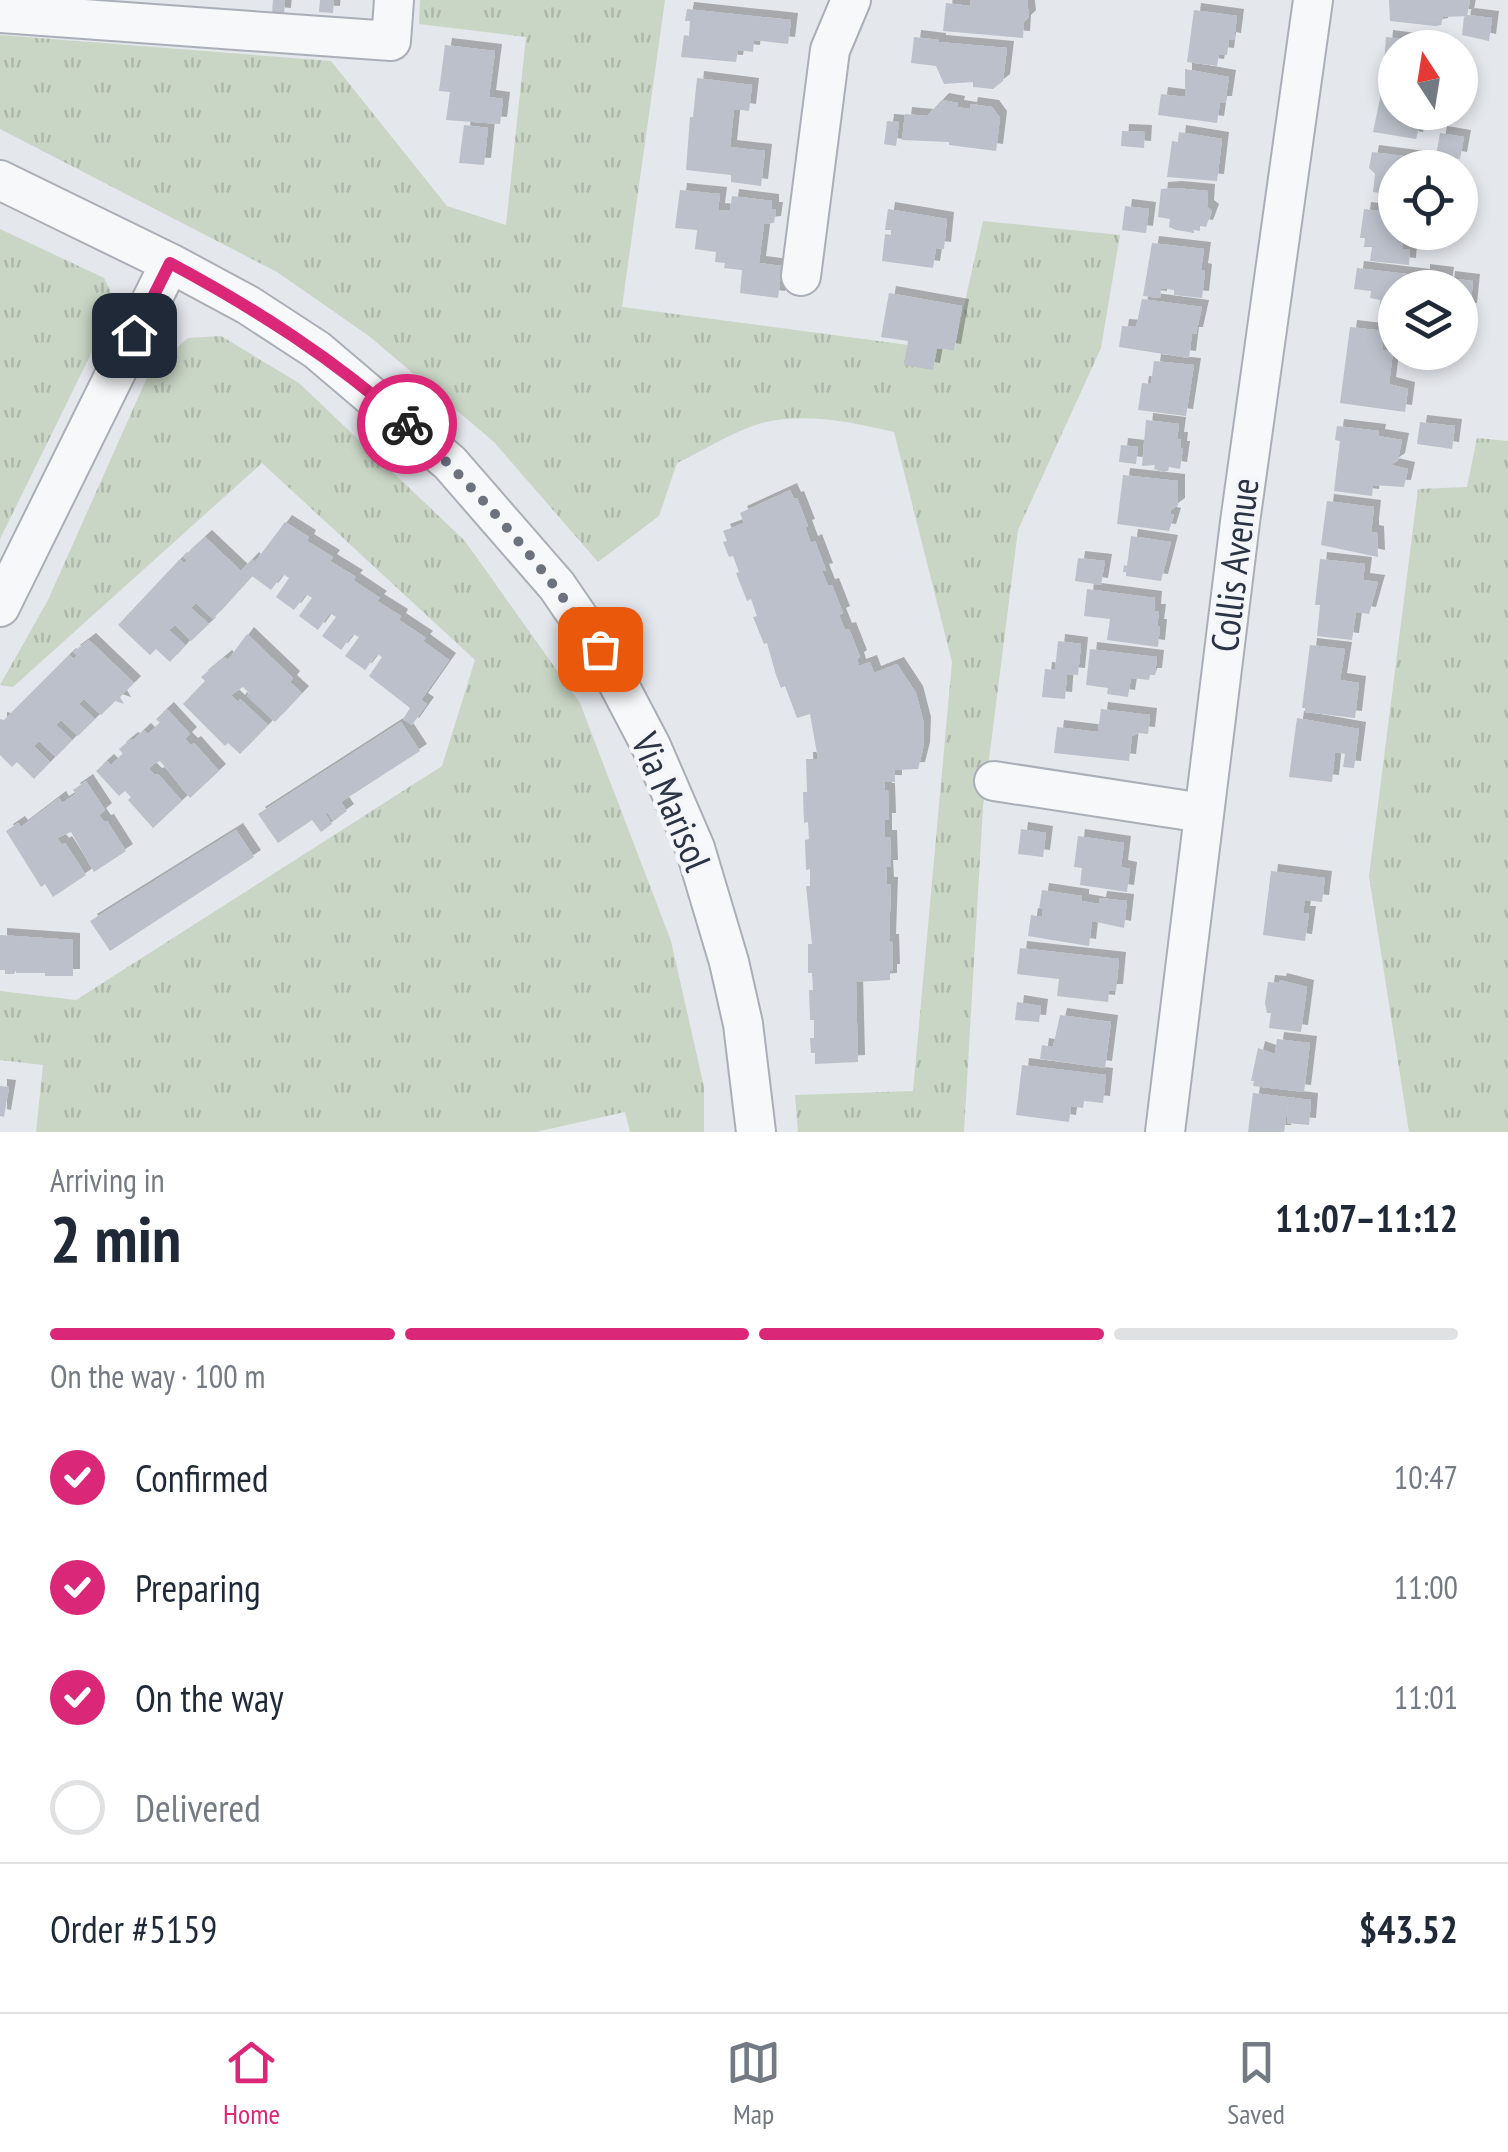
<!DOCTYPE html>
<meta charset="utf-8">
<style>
:root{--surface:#fff;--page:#f6f6f7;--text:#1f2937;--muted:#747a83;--line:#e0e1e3;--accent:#db2777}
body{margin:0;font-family:"PT Sans Narrow",sans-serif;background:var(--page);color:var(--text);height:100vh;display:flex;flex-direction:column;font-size:38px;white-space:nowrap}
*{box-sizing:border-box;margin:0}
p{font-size:32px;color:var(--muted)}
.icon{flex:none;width:55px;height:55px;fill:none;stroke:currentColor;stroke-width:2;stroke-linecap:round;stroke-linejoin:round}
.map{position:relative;height:1132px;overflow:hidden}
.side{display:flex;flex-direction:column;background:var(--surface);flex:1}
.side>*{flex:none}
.needle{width:65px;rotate:348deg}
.buttons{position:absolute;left:1378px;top:30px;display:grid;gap:20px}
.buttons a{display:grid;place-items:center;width:100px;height:100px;border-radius:50%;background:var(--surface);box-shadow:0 5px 15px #0003;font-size:50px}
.pin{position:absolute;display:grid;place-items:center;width:85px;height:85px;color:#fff;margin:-42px;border-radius:20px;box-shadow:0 5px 15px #0006}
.courier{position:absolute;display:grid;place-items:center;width:100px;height:100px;margin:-50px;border:8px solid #db2777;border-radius:50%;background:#fff;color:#222;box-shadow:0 2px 12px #0007}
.overview em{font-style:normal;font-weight:700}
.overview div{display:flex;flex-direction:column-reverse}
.overview{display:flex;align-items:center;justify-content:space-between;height:170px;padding:0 50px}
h1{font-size:65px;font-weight:700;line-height:75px}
.bar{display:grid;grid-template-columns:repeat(4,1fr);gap:15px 10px;align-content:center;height:120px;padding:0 50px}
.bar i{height:12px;border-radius:8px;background:var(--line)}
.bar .on{background:var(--accent)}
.bar p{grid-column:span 4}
.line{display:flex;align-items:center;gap:25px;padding:0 50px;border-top:2px solid var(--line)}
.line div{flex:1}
ol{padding:0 50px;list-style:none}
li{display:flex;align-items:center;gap:30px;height:110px}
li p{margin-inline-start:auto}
li .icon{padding:10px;border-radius:50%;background:var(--accent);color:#fff;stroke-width:4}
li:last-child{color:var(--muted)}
li i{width:55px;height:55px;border:5px solid var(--line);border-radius:50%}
.tab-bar{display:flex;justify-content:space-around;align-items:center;height:140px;border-top:2px solid var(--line);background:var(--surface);font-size:28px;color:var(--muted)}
.tab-bar a{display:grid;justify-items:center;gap:5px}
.tab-bar .on{color:var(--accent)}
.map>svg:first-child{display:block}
.grass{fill:url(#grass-tufts)}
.building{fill:#bbc0ca;filter:url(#shadow)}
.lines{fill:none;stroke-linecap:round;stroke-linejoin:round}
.minor-casing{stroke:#a9aeb7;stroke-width:42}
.minor{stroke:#f7f8fa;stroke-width:38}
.done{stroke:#6c737f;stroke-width:10;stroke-dasharray:0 18}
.route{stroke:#db2777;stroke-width:12}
.labels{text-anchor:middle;stroke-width:9;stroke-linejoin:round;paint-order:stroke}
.street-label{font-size:38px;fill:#2b3445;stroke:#f4f6f9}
</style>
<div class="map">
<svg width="1508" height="1132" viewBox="0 0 1508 1132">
<defs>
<pattern id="grass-tufts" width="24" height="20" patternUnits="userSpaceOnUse" patternTransform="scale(2.5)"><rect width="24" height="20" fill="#c9d6c5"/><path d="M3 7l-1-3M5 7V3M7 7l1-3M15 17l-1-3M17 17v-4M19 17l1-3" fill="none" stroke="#adb8ab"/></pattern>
<filter id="shadow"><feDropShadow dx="7" dy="-7" stdDeviation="0" flood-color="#0004"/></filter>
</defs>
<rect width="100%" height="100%" fill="#e4e7ec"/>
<path class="grass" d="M420,0H665L622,307L954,351L983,221L1120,235L1101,348L1018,530L983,807L964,1132H798L795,1095L913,1091L952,662L894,432C851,422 806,412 762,423C733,431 703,451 677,463L659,516L598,562L494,442L369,336L277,272L0,129V35L331,61L447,206L506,225L526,37L419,24Z
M0,229L104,278L116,303L0,539Z
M221,336L299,383L465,541L580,703L671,941L704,1087V1132H630L625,1112L536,1132H36L43,1065L0,1060V991L76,1000L442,766L475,660L262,463L13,687L0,685L48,600L150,371L188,338Z
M1477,438L1508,441V1132H1409L1369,876L1418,489L1467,487Z"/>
<path class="building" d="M273,0H285L284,15L272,14Z
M320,0H334L333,13L319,12Z
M971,0H1027L1029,17L1024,22L1023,38L943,31L946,3L970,6Z
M1389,0H1470L1467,16L1443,17L1441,25L1435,26L1390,21Z
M687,9L791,20L788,44L754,40L753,52L738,50L736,62L681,57L684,35L689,36L690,21H685Z
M1194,10L1237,16L1234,40L1229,39L1227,55L1219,54L1217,66L1187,62Z
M1468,15L1492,18L1489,41L1462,35L1464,17Z
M914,37L939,40V42L1007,48L1003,81L993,89L973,87V82L944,84L936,66L911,63Z
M1386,37L1449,45V48H1395V78L1383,76Z
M445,45L495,51L489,97L503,99L500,124L446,120L450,92L439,91Z
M1185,69L1229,77L1225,103H1220L1217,123L1158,115L1161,94L1185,97Z
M697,78L752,85L749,111L734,109L730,147L765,151L761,186L731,182V175L686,170L690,117H693Z
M1381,94L1395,96V112H1413L1411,123L1420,124L1416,139L1373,132Z
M942,100L958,103L957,107L970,109L971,104L992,107L1000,118L996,151L949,145V142L902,140L905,114L927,116Z
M887,121L899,122L896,146L884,144Z
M464,125L488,128L484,165L459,163Z
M1122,131L1145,132L1144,148L1121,146Z
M1179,132L1222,139L1217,181L1167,177L1172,141L1178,142Z
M1440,133L1464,137L1460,159L1436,155Z
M1372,152L1450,162L1449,168H1395V195L1373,192L1375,174L1369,168Z
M1175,188L1208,191L1207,207L1212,211L1206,227L1200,226V231L1194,230V233L1176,230L1169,227L1170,219L1158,217L1161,189Z
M680,190L720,194L718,210L730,211L732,196L772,201V209H776L774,223L764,224L759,263L782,266L778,298L740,293L742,270L724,268L725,263L715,262L716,252L695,249L697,230L675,228Z
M1125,206L1149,209L1146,233L1122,230Z
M888,209L947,219L944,249L936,248L933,268L882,261L885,234L891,235V230H885Z
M1364,209L1394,213L1395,232H1421V239L1404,237L1402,249L1410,250L1409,265L1370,261L1372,247H1364L1365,238H1360Z
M1152,243L1204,249L1201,270L1205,271L1202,298L1174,295V290L1161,288L1160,298L1143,296Z
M1357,268L1423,276V271L1447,274L1445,288H1395V318L1379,315L1380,300L1370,298L1371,291L1354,289Z
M1448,278L1473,281L1470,310L1460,309V288H1447Z
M889,293L962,306L954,351L937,348L933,370L904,365L908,341L881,337Z
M1142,299L1202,307L1196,334H1192L1189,358L1119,347L1122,326L1136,327Z
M1350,327L1384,331L1382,350L1393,352L1389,384L1408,389L1405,412L1340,403Z
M1154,361L1194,365L1186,416L1138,410L1142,383L1151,384Z
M1146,420L1179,424L1177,439H1181L1180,448H1183L1180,469L1169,467L1168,471L1163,472L1154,469L1155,465L1142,466Z
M1420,422L1455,426L1452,449L1417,444Z
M1337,426L1379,431L1378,436L1402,440L1398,460L1391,465L1408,469L1404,487L1373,485L1372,496L1334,491L1340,441L1335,440Z
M1121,445L1138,447L1136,464L1119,462Z
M1123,475L1178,481V505L1171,510L1170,514L1174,515L1169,531L1117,524Z
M790,490L794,499L797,498L808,526L805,527L811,543L815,541L826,570L822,571L828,586L832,585L843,613L839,615L845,630L849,629L860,657L857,659L859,666L870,662L874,673L897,664L916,693L924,724L923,749L918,769L895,770V782H884L885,790H888L889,820H885V837H890L891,867H886L887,884H891L889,941H892L893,971H890V980L856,982L858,1062L815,1064V1053H811L810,1038H814V1020H810L809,990H813L812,973H808V944H812L806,886H810V869L806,870L805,840L809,839L808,822L804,823L803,792H807L806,759H818L810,714L797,718L785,686L781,688L776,675L767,643L764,644L753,617L757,616L751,599L747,601L736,573L739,572L733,556L729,557L723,542L727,541L723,531L744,523L740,513Z
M1327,501L1374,507L1372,525V532L1377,533L1378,557L1321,545Z
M285,522L309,537L307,541L333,557L330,561L356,577L353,580L380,598L377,601L401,616L399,620L426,638L423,641L449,660L421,700L427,704L412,725L403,719L410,708L369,676L382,657L377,654L365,670L345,656L359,637L353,634L341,650L322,636L336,617L330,613L318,630L299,616L312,598L306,594L294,610L276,597L289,578L283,574L271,590L252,576L213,619L196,603L191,608L209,624L191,641L175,625L169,630L185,645L170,662L156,649L150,655L118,625L180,559L184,563L187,560L183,557L205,537L241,571L252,559L255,562Z
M1131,536L1171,542L1161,581L1126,576V572H1123L1124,565L1127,566Z
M1078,558L1105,561L1101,585L1075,581Z
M1320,559L1365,564L1363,580L1378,582L1369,614L1356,612L1352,640L1317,636L1320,605H1315Z
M1087,589L1155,598L1154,611H1159L1157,626H1160L1158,647L1107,640L1110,619L1084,616Z
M247,634L293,678L290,682L302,693L275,722L247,696L249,693L243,687L231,695L238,702L240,699L268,725L240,754L228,743L225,746L183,704L205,681L201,677L225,657L228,660Z
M89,640L134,683L120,697L124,704L115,701L101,715L84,699L79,704L95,719L78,736L61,720L56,725L72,740L56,757L39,741L34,746L50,762L34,779L17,762L12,767L0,755V719L4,720L69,655L74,659L77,655L73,652Z
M1058,641L1081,644L1078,675L1067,674L1065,699L1042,697L1045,669L1055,670Z
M1310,645L1345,649L1340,680L1359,683L1355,718L1305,712V708H1302Z
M1090,649L1157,657L1155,675H1150L1149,680L1131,678L1128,697L1107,694L1108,688L1086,685Z
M167,709L190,734L185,739L191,745L194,743L219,771L190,798L160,761L154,764L149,769L155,775L158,774L182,801L153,828L128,800L131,797L125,791L119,796L96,771L107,761L111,765L123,754L119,749L131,739L133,740L144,730L148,734L160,723L156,719Z
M1101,709L1150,715L1148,734L1139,733L1132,736L1129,761L1054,753L1057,727L1098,732Z
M1297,718L1359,729L1354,768L1343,767L1345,754L1335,752L1332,782L1289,777Z
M401,722L420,751L341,802L347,811L333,821L327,812L325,813L332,824L321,832L312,820L278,843L258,814Z
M86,781L105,810L99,815L104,822L107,821L126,851L94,872L71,832L57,838L62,845L65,843L86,875L53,897L45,884L41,887L6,831L18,823L21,827L59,798L62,803L76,794L73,790Z
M1021,829L1046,833L1043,857L1018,854Z
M236,830L254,857L110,951L90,921Z
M1078,836L1124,843L1121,867L1130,869L1127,892L1080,885L1082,868L1074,867Z
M1271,871L1325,878L1322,902L1305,900L1303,913H1309L1305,941L1263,935Z
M1042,890L1082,896V901L1099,904L1100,898L1127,901L1124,928L1092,921L1089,946L1028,936L1031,915L1042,917L1043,909H1039Z
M0,935L73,940V976H45V973H16V970L14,974H5V970H0Z
M1020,948L1119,959L1116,991H1109L1108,1002L1057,996L1059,979L1017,974Z
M1280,980L1307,987L1301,1032L1269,1028L1271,1013H1267L1265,1003L1268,982L1279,983Z
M1017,1002L1041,1006L1039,1022L1015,1020Z
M1060,1015L1111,1022L1105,1068L1040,1059L1042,1045L1053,1047Z
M1277,1039L1310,1043L1304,1092L1253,1086L1254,1081H1251L1258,1048L1275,1054Z
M1022,1065L1106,1075L1103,1103L1084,1101L1083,1108L1071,1106L1069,1122L1016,1115Z
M0,1086L9,1087L4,1117L0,1116Z
M1253,1093L1311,1100L1309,1125L1287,1123L1288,1102L1284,1132H1248Z"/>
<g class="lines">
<g class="minor-casing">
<path id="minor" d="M0,13L391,41L394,0
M0,180L170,263L248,305L317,350L450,463L557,586L600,649L651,746L695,848L729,962L743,1024L756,1132
M801,276L830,50L851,0
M0,607L170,263
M994,781L1203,813
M1165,1132L1240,522L1313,0"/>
</g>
<use href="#minor" class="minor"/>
</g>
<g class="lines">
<path class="done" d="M407,424C481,492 543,567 600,649"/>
<path class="route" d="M134,335L170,263C256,309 334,359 407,424"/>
</g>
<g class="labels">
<g class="street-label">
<text transform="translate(1235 565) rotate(-83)" y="13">Collis Avenue</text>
<text transform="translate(671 802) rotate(67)" y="13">Via Marisol</text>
</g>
</g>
</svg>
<div class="buttons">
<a><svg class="needle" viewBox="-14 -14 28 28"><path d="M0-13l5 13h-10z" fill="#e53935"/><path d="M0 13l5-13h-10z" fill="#747a83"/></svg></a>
<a><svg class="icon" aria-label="locate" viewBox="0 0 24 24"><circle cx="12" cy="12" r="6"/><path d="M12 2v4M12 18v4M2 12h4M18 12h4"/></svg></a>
<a><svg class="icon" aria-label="layers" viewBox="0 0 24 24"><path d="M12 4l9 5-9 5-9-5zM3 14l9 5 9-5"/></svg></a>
</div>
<div class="pin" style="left:600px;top:649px;background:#ea580c"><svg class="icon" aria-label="bag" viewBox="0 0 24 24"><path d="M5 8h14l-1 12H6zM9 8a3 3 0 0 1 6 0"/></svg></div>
<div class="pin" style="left:134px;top:335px;background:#1f2937"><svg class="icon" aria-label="home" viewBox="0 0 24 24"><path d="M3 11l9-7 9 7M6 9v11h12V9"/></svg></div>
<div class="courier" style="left:407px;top:424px"><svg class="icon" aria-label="bike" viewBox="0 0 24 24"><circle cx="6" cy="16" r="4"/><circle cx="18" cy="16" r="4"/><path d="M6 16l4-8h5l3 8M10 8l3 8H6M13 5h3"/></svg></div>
</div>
<section class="side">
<div class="overview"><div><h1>2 min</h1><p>Arriving in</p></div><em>11:07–11:12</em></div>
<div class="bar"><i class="on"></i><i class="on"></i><i class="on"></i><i></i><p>On the way · 100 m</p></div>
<ol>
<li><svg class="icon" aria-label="check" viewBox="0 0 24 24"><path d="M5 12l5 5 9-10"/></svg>Confirmed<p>10:47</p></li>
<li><svg class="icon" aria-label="check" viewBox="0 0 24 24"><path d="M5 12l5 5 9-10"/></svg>Preparing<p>11:00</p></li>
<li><svg class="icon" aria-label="check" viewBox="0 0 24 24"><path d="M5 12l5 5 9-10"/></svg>On the way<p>11:01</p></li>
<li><i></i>Delivered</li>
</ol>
<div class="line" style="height:130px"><div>Order #5159</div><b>$43.52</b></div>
</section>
<nav class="tab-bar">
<a class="on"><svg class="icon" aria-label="home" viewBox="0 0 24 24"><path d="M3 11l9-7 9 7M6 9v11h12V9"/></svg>Home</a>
<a><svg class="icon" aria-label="map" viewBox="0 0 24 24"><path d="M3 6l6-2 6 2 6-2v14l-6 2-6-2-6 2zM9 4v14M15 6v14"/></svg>Map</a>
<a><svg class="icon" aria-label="saved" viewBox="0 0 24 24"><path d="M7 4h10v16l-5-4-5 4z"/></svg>Saved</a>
</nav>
